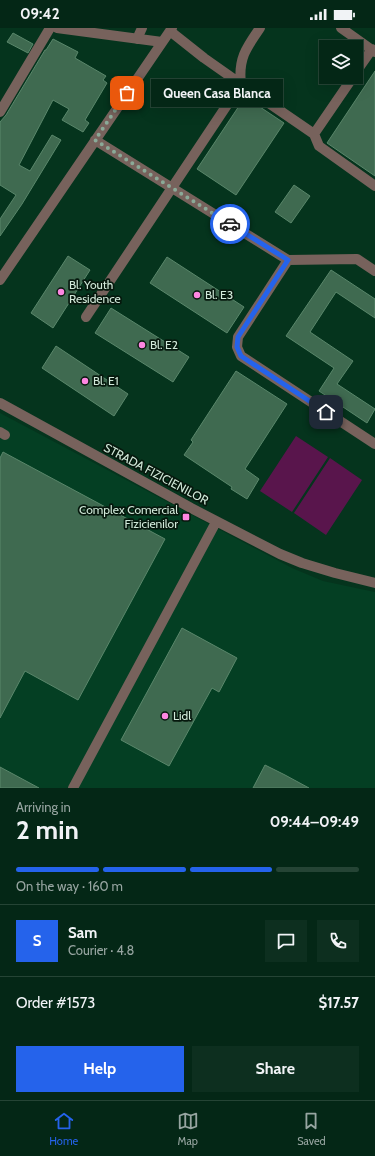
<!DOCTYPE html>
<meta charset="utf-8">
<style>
:root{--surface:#042716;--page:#0d2f1f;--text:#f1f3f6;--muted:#97a5a1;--line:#254435;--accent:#2563eb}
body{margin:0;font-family:Cabin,sans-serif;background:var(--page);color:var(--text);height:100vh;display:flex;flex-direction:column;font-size:15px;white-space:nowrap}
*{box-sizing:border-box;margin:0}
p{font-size:13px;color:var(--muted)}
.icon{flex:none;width:22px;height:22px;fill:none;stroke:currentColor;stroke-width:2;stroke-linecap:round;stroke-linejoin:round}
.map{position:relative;height:760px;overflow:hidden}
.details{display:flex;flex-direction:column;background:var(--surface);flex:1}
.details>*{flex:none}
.tools{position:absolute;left:319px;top:12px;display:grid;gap:8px}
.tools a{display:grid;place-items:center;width:44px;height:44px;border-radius:0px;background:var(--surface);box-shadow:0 4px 16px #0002,0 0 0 1px var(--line);font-size:20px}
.pin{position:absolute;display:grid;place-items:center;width:34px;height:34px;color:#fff;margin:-17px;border-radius:8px;box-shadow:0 2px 6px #0006}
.courier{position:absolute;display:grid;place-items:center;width:40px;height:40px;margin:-20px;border:3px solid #2563eb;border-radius:50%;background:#fff;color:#222;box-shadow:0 1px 5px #0007}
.bubble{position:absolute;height:28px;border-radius:0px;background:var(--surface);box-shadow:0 4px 16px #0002,0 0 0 1px var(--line);font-size:13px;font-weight:700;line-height:28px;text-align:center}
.head em{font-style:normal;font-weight:700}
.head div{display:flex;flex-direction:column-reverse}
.head{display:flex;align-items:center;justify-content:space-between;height:68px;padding:0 16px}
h1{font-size:26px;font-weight:700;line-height:30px}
.bar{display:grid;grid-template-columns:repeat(4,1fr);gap:6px 4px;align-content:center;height:48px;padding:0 16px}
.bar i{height:5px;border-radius:3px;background:var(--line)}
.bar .selected{background:var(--accent)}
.bar p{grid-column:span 4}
.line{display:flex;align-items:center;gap:10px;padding:0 16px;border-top:1px solid var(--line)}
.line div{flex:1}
.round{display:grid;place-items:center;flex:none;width:42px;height:42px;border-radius:0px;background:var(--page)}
.cta{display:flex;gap:8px;margin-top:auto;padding:8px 16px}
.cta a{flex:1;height:46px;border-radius:0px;background:var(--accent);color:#fff;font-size:16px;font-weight:700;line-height:46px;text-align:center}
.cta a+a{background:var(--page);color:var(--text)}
.status{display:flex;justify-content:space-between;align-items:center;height:28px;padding:0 20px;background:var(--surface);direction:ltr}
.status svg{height:11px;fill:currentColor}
.dock{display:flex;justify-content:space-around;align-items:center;height:56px;border-top:1px solid var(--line);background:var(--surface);font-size:11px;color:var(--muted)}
.dock a{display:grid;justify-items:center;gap:2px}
.dock .selected{color:var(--accent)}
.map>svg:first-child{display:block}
.built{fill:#043f23}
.green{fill:#59154c}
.building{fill:#3f6a50;stroke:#5a876b}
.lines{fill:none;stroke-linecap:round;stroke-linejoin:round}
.minor{stroke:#77625c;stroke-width:10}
.done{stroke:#8aaa98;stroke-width:4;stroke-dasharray:0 7.2}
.route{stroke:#2563eb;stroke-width:5}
.poi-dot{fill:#fd86e1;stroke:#06180d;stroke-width:1.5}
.labels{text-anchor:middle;stroke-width:3.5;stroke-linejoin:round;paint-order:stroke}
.poi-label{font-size:12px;fill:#d2eada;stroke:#06180d;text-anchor:start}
.street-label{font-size:12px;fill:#d2eada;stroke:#06180d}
</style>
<div class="status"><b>09:42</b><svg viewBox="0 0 49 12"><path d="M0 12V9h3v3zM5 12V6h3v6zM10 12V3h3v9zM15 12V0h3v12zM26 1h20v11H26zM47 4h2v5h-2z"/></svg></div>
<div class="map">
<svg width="375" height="760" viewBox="0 0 375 760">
<rect width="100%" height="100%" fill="#05341d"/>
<path class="built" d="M0,385L292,540L323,553L375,564V760H0Z"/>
<path class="green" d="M296,408L328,429L292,484L260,463Z
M330,430L362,452L326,507L294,485Z"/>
<path class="building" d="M13,5L33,16L28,25L7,14Z
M53,11L78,24L75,30L106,48L103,52L107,55L85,92L89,95L83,104L62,92L69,81L53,72L19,137L30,143L52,107L61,112L22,176L0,208V191L16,167L0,157V94L6,87L45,22H46Z
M375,43V148L327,115Z
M245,69L284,95L236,167L197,141Z
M294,157L310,168L291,195L275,184Z
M68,228L90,242L53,300L31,285Z
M167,229L244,279L227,305L150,255Z
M331,242L375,271V290L336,264L310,304L353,333L337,356L375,381L367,395L319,363L334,340L286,308Z
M111,280L189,329L173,354L95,305Z
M56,318L128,366L114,388L42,340Z
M236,343L287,376L245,441L259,451L247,471L231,461L232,459L184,427L193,414L191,412Z
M3,424L165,511L78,672L25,643L0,690V430Z
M182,600L237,630L219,664L212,660L169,738L121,712Z
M265,737L285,747L309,760H253Z
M0,739L39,760H0Z"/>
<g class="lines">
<path class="minor" d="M57,0L162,14
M260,0C246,20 238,31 241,56L314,106L319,118L375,158
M341,0L375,24
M137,11L142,0
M356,44L372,21
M0,84L50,0
M314,106L353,49
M95,112L288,232L357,231L375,243
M288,232L238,309L237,319L241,328L375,416
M0,252L172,0
M86,289L241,56L204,30L170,3
M0,375L191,480L280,526L302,535L335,545L375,555
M0,404L5,407
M73,760L216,494"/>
</g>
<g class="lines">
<path class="done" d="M127,65L95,112L230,196"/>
<path class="route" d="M230,196L288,232L238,309L237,319L241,328L326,384"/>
</g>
<g class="poi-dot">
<circle cx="61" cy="264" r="4"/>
<circle cx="197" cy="267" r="4"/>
<circle cx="142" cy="317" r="4"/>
<circle cx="85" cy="353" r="4"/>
<rect x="182" y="485" width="8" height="8" rx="2"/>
<circle cx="165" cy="688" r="4"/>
</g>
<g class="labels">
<g class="poi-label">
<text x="69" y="261">Bl. Youth<tspan x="69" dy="14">Residence</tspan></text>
<text x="205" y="271">Bl. E3</text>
<text x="150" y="321">Bl. E2</text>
<text x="93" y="357">Bl. E1</text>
<text x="178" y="486" text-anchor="end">Complex Comercial<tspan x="178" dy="14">Fizicienilor</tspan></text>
<text x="173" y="692">Lidl</text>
</g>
<g class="street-label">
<text transform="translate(156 446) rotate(28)" y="4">STRADA FIZICIENILOR</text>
</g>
</g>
</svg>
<div class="tools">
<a><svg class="icon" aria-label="layers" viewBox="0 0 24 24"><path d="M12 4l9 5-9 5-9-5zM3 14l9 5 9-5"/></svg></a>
</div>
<div class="pin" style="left:127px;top:65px;background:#ea580c"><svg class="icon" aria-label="bag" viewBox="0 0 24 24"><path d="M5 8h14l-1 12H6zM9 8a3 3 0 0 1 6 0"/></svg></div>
<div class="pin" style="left:326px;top:384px;background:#1f2937"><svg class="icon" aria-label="home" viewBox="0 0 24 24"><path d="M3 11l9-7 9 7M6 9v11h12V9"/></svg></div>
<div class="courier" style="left:230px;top:196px"><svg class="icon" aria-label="car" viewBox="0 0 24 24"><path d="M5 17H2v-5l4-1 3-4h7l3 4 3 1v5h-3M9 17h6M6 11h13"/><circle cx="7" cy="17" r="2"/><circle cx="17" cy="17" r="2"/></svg></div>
<div class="bubble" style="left:151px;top:51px;width:132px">Queen Casa Blanca</div>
</div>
<section class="details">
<div class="head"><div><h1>2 min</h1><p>Arriving in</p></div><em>09:44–09:49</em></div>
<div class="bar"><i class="selected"></i><i class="selected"></i><i class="selected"></i><i></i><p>On the way · 160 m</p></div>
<div class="line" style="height:72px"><b class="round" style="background:var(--accent);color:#fff">S</b><div><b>Sam</b><p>Courier · 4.8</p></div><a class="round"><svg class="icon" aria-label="chat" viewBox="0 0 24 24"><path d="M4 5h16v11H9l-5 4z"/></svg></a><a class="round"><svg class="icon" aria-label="phone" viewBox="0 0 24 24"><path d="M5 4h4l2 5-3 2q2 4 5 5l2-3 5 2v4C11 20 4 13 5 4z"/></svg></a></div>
<div class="line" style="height:52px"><div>Order #1573</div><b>$17.57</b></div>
<div class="cta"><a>Help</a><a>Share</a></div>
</section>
<nav class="dock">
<a class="selected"><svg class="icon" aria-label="home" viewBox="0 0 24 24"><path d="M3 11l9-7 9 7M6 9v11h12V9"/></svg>Home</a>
<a><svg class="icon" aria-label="map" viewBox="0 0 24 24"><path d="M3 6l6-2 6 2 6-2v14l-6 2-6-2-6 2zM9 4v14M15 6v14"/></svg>Map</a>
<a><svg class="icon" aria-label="saved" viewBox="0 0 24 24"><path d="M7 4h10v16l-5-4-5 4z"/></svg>Saved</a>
</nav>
